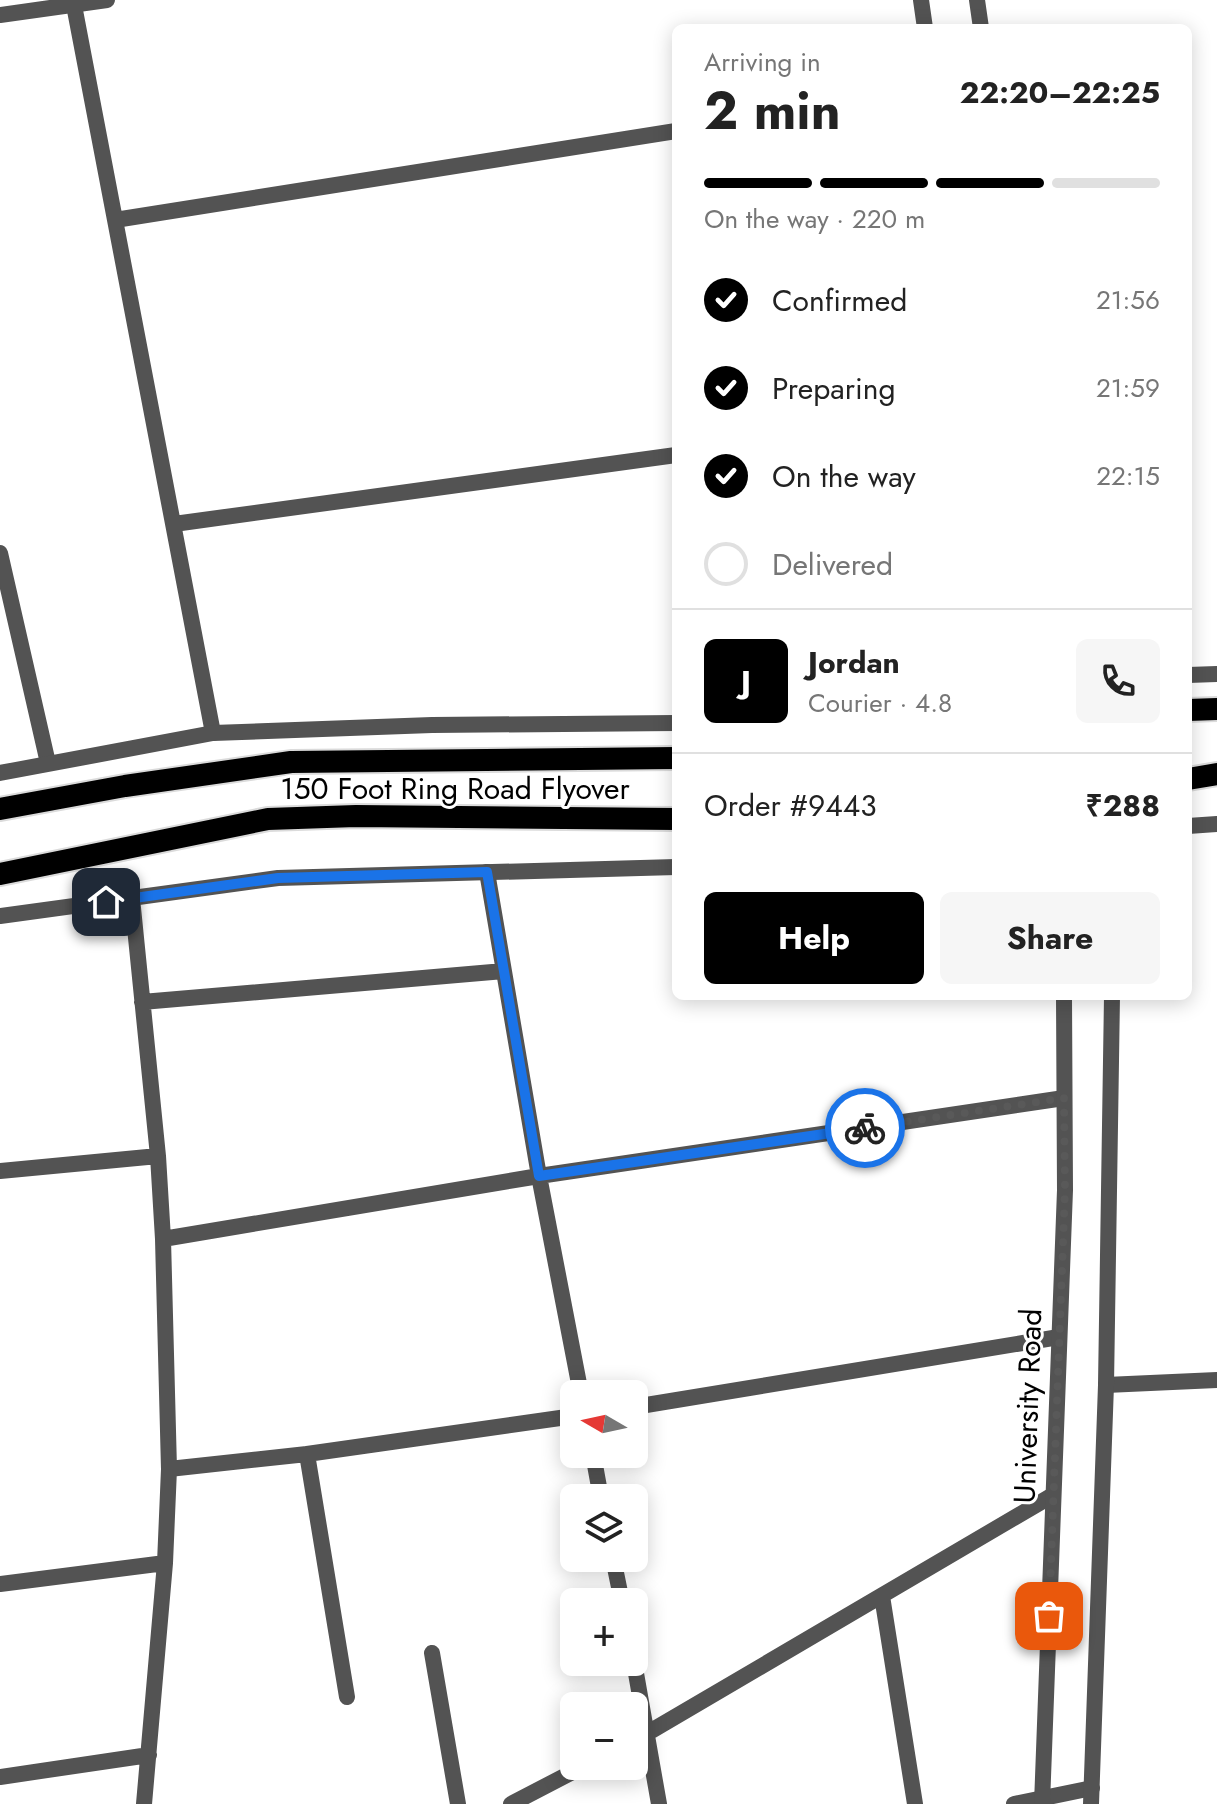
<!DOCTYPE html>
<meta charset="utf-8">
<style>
:root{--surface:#fff;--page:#f6f6f6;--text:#222;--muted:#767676;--line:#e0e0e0;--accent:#000}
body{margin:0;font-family:Jost,sans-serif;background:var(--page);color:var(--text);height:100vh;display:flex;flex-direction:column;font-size:30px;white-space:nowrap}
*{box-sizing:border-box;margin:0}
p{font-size:26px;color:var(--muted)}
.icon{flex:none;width:44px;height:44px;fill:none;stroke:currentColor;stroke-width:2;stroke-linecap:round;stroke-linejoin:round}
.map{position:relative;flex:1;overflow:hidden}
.panel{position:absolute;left:672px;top:24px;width:520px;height:976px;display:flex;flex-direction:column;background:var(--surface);border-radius:12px;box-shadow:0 4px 20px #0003}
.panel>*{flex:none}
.needle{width:52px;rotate:279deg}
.fabs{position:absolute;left:560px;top:1380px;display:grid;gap:16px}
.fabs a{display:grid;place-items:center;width:88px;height:88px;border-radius:12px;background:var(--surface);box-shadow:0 4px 20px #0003;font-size:40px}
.pin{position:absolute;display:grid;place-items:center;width:68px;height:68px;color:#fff;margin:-34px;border-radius:16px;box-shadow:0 4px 12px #0006}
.courier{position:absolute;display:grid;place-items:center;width:80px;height:80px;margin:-40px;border:6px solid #1a73e8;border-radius:50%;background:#fff;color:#222;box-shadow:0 2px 10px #0007}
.head em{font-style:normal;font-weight:700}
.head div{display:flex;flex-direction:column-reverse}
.head{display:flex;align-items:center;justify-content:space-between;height:136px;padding:0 32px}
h1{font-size:52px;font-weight:700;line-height:60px}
.bar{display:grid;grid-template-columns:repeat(4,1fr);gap:12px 8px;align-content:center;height:96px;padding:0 32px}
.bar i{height:10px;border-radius:6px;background:var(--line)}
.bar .active{background:var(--accent)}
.bar p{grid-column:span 4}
.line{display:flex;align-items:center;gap:20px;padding:0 32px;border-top:2px solid var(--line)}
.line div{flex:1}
.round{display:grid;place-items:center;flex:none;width:84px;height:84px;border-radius:12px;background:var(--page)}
ol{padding:0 32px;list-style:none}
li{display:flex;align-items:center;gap:24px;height:88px}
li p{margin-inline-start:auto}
li .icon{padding:8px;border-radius:50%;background:var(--accent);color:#fff;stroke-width:4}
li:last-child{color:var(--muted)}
li i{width:44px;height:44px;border:4px solid var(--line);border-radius:50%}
.primary-button{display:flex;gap:16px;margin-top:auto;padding:16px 32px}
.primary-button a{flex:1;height:92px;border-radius:12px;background:var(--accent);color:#fff;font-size:32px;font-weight:700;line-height:92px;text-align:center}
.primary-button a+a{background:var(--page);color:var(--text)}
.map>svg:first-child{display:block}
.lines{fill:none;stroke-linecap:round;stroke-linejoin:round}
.trunk-casing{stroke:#dbdbdb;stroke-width:26}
.minor{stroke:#535353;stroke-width:16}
.tertiary{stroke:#535353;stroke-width:16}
.trunk{stroke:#000;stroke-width:22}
.done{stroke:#595959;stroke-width:8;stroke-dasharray:0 14.4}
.route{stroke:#1a73e8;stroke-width:10}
.labels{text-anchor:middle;stroke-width:6;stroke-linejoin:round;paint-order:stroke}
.street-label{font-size:30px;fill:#000;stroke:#fff}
</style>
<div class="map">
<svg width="1217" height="1804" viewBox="0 0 1217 1804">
<rect width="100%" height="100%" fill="#fff"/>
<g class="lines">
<g class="trunk-casing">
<path id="trunk" d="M1188,710L1217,709
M1188,779L1217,774
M0,809L125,786L291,762L676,758
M0,874L268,819L356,816L676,819"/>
</g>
<path class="minor" d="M73,0L213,733
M0,15L107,0
M115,220L676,131
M174,524L676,455
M0,553L48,763
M487,872L539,1176L1064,1098
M132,898L158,1156L163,1239L169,1469L165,1563L144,1804
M142,1002L504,971
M0,1171L158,1156
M163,1239L539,1176L581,1394
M1106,1385L1217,1380
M634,1407L1059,1337
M307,1454L347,1697
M593,1454L601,1498
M169,1469L307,1454L574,1416
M613,1558L622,1602
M0,1584L165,1563
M882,1596L915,1804
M432,1653L458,1804
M634,1662L659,1804
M634,1741L1053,1495
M0,1777L149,1755
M511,1804L584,1766
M1014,1804L1092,1788"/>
<path class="tertiary" d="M921,0L925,28
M977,0L981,28
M1188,675L1217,674
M0,773L213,733L432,725L676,723
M1188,826L1217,824
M0,916L278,878L676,867
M1042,1804L1065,1190L1064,996
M1091,1804L1106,1385L1112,996"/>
<use href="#trunk" class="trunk"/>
</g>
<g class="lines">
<path class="done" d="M865,1128L1064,1098L1065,1190L1049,1616"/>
<path class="route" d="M106,902L278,878L487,872L539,1176L865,1128"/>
</g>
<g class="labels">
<g class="street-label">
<text x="455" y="799">150 Foot Ring Road Flyover</text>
<text transform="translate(1028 1406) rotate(-88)" y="10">University Road</text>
</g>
</g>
</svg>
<div class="fabs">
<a><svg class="needle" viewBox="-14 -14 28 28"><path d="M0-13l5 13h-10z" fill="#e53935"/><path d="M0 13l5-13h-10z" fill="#767676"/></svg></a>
<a><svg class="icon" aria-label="layers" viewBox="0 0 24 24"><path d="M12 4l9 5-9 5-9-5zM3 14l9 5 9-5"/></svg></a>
<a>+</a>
<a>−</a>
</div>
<div class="pin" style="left:1049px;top:1616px;background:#ea580c"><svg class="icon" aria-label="bag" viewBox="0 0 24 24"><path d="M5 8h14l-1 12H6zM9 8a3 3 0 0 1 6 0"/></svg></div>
<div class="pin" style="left:106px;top:902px;background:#1f2937"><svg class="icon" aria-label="home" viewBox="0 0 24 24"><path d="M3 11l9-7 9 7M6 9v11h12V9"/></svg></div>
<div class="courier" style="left:865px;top:1128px"><svg class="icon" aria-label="bike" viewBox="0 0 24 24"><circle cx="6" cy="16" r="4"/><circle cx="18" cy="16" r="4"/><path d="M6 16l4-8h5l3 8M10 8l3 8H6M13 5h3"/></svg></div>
<section class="panel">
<div class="head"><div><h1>2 min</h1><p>Arriving in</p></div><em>22:20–22:25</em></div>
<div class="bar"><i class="active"></i><i class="active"></i><i class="active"></i><i></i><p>On the way · 220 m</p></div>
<ol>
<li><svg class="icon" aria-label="check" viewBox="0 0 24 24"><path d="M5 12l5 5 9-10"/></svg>Confirmed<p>21:56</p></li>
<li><svg class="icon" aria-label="check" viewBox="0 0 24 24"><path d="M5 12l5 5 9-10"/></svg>Preparing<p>21:59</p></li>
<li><svg class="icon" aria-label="check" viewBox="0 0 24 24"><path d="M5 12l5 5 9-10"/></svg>On the way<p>22:15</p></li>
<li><i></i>Delivered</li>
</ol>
<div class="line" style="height:144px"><b class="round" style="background:var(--accent);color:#fff">J</b><div><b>Jordan</b><p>Courier · 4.8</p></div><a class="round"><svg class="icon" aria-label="phone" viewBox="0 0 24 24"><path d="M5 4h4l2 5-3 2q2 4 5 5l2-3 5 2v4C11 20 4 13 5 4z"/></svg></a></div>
<div class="line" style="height:104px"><div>Order #9443</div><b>₹288</b></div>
<div class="primary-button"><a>Help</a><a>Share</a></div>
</section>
</div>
